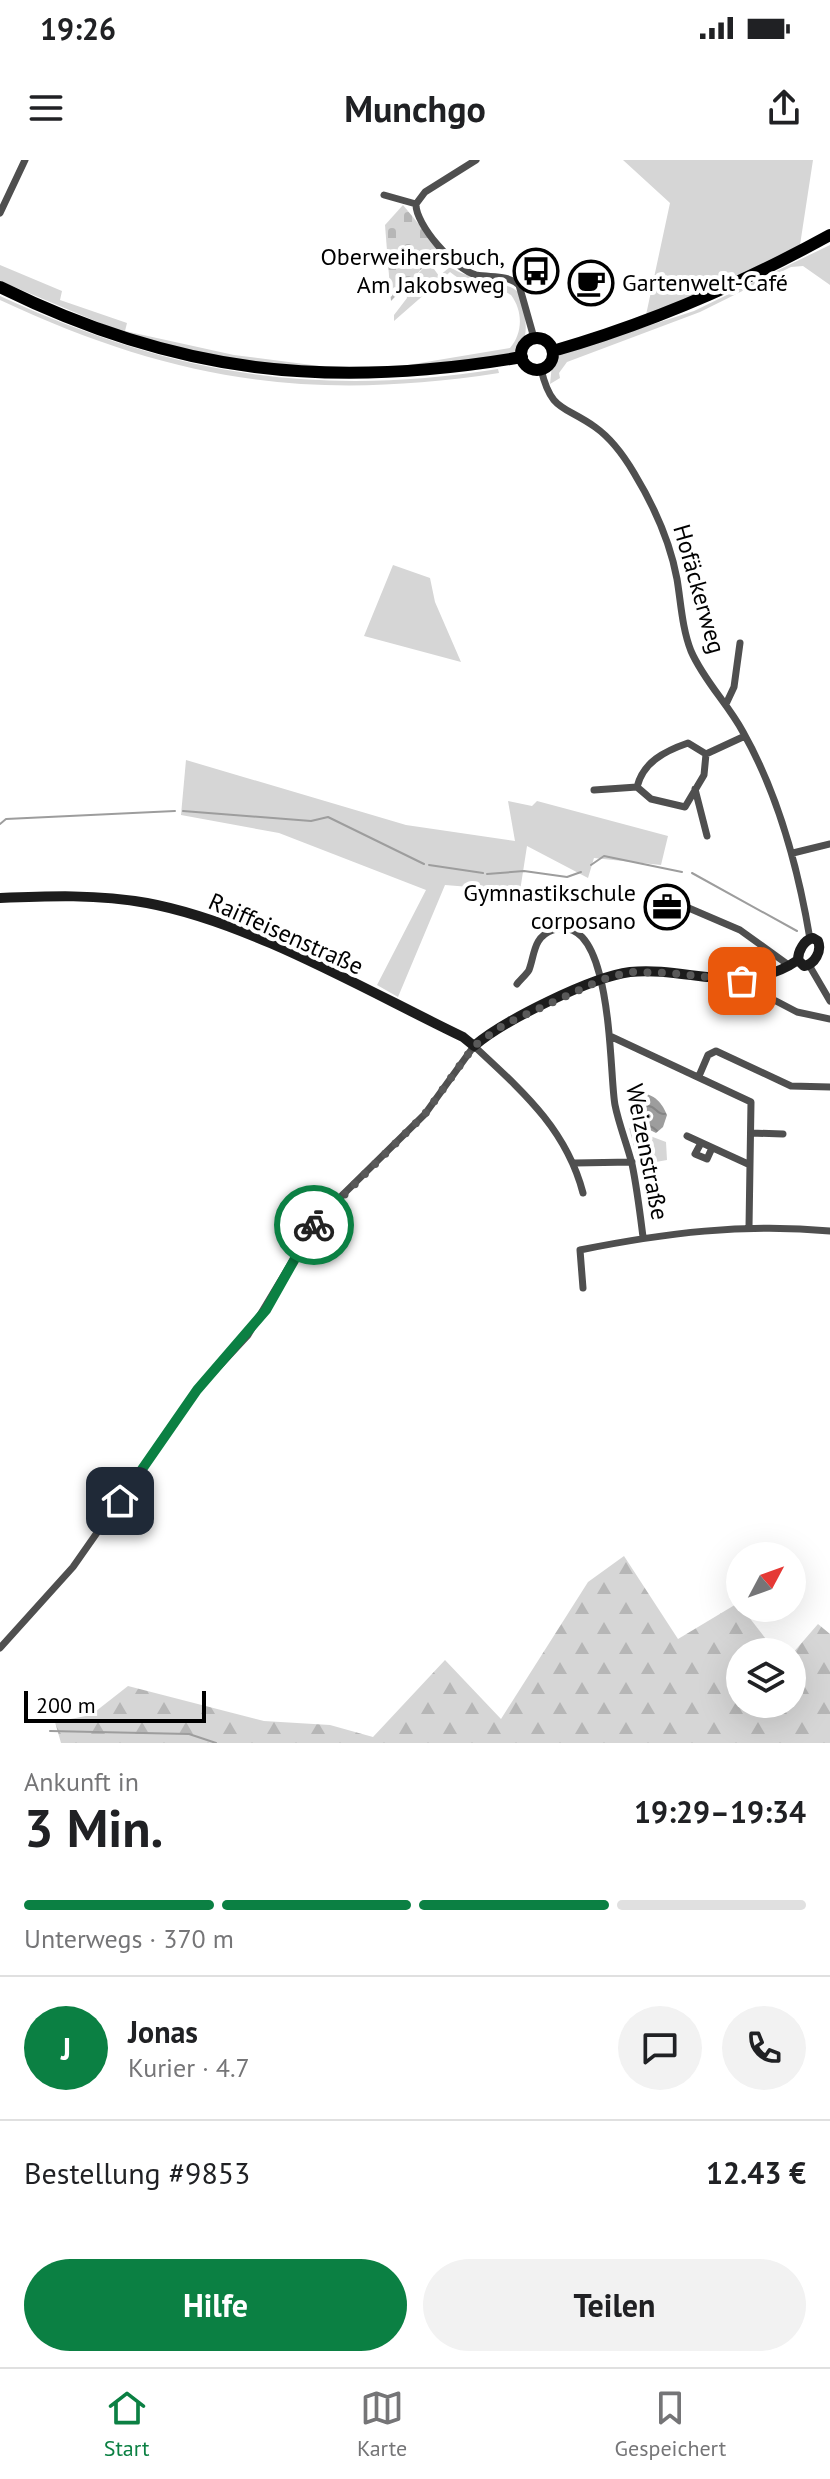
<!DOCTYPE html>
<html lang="de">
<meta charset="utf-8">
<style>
:root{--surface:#fff;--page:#f2f2f2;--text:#202124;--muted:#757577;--line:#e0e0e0;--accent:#0b8043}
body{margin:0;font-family:"PT Sans",sans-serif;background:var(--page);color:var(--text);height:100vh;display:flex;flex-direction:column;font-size:30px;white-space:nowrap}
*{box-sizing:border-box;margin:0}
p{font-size:26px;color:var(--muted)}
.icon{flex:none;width:44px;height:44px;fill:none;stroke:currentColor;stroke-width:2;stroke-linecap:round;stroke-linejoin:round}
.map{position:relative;height:1583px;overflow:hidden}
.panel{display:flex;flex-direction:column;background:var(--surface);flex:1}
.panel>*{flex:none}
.needle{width:52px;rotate:49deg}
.fabs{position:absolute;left:726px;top:1382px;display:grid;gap:16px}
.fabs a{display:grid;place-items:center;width:80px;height:80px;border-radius:50%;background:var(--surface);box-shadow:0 8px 32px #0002;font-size:40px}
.scale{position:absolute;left:24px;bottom:20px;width:182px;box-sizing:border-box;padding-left:8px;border:4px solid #000;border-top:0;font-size:22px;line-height:28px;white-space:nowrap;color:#000;-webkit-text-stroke:6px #fff;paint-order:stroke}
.pin{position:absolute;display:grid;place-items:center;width:68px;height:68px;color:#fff;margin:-34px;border-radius:16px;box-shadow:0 4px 12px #0006}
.courier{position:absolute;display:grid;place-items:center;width:80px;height:80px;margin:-40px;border:6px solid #0b8043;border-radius:50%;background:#fff;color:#222;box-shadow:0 2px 10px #0007}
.headline em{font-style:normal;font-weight:600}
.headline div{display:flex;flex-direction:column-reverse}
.headline{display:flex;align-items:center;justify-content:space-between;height:136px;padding:0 24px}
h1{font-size:52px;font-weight:600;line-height:60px}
.bar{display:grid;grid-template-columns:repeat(4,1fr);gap:12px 8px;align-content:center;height:96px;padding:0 24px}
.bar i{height:10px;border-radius:6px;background:var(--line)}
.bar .on{background:var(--accent)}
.bar p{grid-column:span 4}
.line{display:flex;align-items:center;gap:20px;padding:0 24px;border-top:2px solid var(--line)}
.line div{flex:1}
.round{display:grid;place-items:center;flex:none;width:84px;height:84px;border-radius:42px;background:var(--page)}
.action{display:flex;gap:16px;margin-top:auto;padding:16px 24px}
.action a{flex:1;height:92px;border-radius:48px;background:var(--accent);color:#fff;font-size:32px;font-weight:600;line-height:92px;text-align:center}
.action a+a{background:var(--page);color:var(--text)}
.status{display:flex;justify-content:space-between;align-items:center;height:56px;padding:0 40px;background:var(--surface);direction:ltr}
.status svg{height:22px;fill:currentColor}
header{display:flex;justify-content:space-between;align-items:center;height:104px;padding:0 24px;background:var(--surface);font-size:36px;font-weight:600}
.tab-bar{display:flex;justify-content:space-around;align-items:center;height:112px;border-top:2px solid var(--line);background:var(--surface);font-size:22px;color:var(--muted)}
.tab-bar a{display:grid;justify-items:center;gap:4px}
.tab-bar .on{color:var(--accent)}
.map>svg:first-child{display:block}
.green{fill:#d6d6d6}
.forest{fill:url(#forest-firs)}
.cemetery{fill:url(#cemetery-stones)}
.water{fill:url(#water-waves)}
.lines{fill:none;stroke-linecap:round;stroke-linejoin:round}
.stream{stroke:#9d9d9d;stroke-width:2}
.street{stroke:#4f4f4f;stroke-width:7}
.secondary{stroke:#1c1c1c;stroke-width:10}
.primary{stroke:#000;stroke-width:12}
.done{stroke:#595959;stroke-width:8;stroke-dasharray:0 14.4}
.route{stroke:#0b8043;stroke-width:10}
.labels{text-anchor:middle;stroke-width:8;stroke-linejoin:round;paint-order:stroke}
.poi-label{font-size:24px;fill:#000;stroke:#fff;text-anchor:end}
.street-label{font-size:24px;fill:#000;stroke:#fff}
</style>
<div class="status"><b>19:26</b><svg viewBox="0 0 49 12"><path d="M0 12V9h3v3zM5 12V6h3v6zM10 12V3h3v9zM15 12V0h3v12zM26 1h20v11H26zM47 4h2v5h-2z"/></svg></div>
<header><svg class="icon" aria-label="menu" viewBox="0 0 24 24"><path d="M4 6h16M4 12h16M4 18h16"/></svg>Munchgo<svg class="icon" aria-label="share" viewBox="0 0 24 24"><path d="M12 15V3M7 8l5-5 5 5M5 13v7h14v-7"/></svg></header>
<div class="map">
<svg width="830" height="1583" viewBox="0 0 830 1583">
<defs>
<pattern id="forest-firs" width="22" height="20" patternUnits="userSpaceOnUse" patternTransform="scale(2)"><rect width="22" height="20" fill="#d6d6d6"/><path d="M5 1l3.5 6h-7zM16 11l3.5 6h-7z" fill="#b6b6b6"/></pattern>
<pattern id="cemetery-stones" width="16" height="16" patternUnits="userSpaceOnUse" patternTransform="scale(2)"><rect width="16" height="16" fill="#d6d6d6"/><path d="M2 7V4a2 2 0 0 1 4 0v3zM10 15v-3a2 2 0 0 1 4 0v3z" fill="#b6b6b6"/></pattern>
<pattern id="water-waves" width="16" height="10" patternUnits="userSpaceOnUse" patternTransform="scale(2)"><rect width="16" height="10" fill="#9d9d9d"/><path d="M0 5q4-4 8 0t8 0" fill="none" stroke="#858585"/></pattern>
</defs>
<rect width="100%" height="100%" fill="#fff"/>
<path class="green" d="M623,0H813L800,85L753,112L646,155L670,43Z
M830,85V125L803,106L791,107L700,152L567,202L559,213L560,218L550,224L552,205L561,194L694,151Z
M429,102L439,116L450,107C473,122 503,119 518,132C526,151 532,181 514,195L399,211L260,206L155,186L0,121V105L62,131L60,140L127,163L125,171L234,195L335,208H390L510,188C523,173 523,151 511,135C490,121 474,132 450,112L394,161V155L407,138L405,128Z
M0,136C169,214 314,238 498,209L499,213C309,242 174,221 0,140Z
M393,405L430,418L435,442L461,502L364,476Z
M186,600L406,665L515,681L508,641L532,646L537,641L668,676L661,705L594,698L588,718L527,686L520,731L445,725L398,837L377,825L426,730L279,673L181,655Z
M629,968L666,982L667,1000L639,1005Z"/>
<path class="forest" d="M624,1396L678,1479L738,1443L776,1492H740V1544H792V1494L818,1464L830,1474V1583H61L55,1562L91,1555L128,1526L264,1561L330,1565L373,1577L445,1500L501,1559L588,1422Z"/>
<path class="cemetery" d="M403,45L440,90L391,141L385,65Z"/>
<path class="water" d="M636,932C653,934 660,939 667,955L663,967L656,973L642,966L626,941Z"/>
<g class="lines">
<path class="stream" d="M183,651L311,661L328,657L424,704
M0,664L6,659L175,651
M429,705L483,713
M591,705L604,696L682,712
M692,713L797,771
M487,714L524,711L567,717L581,712
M50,1571L189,1574L216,1583"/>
<path class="street" d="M384,35L416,44
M416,44C415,64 455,110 476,115C492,118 506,114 519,125L534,178
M416,44L425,32L476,0
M0,53L25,0
M541,209C551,252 564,245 595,267C612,279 624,296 634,313C654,346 670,381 677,419C681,443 682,468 691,491C704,521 728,544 743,572C779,636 798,707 810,779
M726,544L734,527L740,483
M688,583L706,594L704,615L685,647L651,639L637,627C643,602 665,591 688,583Z
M706,594L745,576
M695,629L707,676
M594,630L637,627
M793,693L830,684
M684,746L740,770L790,806
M809,805L830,841
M517,824C520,820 527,814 529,810C535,794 533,777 553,770C614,749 609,916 615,945C619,965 627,984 632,1004C637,1028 640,1053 643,1077
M776,841L797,852L830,859
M612,877L751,942L749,1067
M699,916L708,895L716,891L791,926L830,927
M751,973L783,974
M687,976L748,1004
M701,983L695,994L707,999L712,988
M575,1003L632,1002
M583,1128L580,1090C664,1073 745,1063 830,1071
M0,1488L73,1407L197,1230L248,1175L317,1060L425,954L474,886C521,930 566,968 583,1033"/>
<path class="secondary" d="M0,738C49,736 98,734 147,743C250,762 367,831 463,877L474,886C503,861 591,817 630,812C689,806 743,838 798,800
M813,778L818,781C822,791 815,804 804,806L798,800C798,791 804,780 813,778Z"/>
<path class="primary" d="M0,127C176,214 330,230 522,197
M521 194a16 16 0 1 1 32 0a16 16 0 1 1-32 0Z
M553,191C651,163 741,124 830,75"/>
</g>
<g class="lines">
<path class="done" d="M314,1065L425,954L474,886L505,864L601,820L629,812L670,813L742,821"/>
<path class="route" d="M120,1341L197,1230L266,1150L314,1065"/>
</g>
<defs>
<g id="bus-ring" transform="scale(2.3)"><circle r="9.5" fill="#fff" stroke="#000" stroke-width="1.5"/><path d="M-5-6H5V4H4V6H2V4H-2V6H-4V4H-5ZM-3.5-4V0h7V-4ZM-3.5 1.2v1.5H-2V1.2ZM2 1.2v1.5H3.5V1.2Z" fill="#000"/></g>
<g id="cafe-ring" transform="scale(2.3)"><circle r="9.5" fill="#fff" stroke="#000" stroke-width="1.5"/><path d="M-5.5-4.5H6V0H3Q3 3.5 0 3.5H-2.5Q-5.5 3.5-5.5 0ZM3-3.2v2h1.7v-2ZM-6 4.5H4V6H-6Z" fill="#000"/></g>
<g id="office-ring" transform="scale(2.3)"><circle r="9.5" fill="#fff" stroke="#000" stroke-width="1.5"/><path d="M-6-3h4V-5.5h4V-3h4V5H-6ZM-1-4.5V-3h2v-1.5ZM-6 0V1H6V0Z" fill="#000"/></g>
</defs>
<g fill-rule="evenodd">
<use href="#bus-ring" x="536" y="111"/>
<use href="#cafe-ring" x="591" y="123"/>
<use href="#office-ring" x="667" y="747"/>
</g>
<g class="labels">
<g class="poi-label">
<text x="505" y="105">Oberweihersbuch,<tspan x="505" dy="28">Am Jakobsweg</tspan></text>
<text x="622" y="131" text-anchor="start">Gartenwelt-Café</text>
<text x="636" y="741">Gymnastikschule<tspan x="636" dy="28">corposano</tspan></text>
</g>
<g class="street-label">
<text transform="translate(699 429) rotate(74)" y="8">Hofäckerweg</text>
<text transform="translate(286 774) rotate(24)" y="8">Raiffeisenstraße</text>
<text transform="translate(647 992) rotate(79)" y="8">Weizenstraße</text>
</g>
</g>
</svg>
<div class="fabs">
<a><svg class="needle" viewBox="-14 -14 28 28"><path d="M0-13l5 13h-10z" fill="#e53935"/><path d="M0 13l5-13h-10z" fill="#757577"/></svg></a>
<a><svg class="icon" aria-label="layers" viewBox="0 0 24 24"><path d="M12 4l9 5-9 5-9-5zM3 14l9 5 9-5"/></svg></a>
</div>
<div class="scale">200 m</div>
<div class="pin" style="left:742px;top:821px;background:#ea580c"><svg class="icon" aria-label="bag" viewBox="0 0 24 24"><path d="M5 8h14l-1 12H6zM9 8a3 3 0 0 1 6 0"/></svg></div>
<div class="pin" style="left:120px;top:1341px;background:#1f2937"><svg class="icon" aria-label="home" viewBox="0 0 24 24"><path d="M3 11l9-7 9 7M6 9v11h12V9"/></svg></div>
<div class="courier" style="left:314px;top:1065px"><svg class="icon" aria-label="bike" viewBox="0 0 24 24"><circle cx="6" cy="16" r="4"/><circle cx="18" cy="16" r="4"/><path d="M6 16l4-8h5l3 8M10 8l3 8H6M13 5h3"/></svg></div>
</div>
<section class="panel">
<div class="headline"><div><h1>3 Min.</h1><p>Ankunft in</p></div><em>19:29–19:34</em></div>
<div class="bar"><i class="on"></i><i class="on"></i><i class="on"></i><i></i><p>Unterwegs · 370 m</p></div>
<div class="line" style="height:144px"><b class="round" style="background:var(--accent);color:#fff">J</b><div><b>Jonas</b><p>Kurier · 4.7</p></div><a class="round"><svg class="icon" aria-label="chat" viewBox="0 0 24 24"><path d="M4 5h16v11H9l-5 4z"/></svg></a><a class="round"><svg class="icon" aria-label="phone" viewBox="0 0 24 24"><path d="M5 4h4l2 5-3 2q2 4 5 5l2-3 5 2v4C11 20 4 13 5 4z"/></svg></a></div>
<div class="line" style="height:104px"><div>Bestellung #9853</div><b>12.43 €</b></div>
<div class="action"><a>Hilfe</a><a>Teilen</a></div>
</section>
<nav class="tab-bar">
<a class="on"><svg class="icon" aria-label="home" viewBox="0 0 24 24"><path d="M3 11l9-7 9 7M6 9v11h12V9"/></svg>Start</a>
<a><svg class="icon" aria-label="map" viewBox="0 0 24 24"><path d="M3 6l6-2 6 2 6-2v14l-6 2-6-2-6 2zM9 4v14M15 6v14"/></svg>Karte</a>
<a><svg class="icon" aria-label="saved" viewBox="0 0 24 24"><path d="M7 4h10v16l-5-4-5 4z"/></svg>Gespeichert</a>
</nav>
